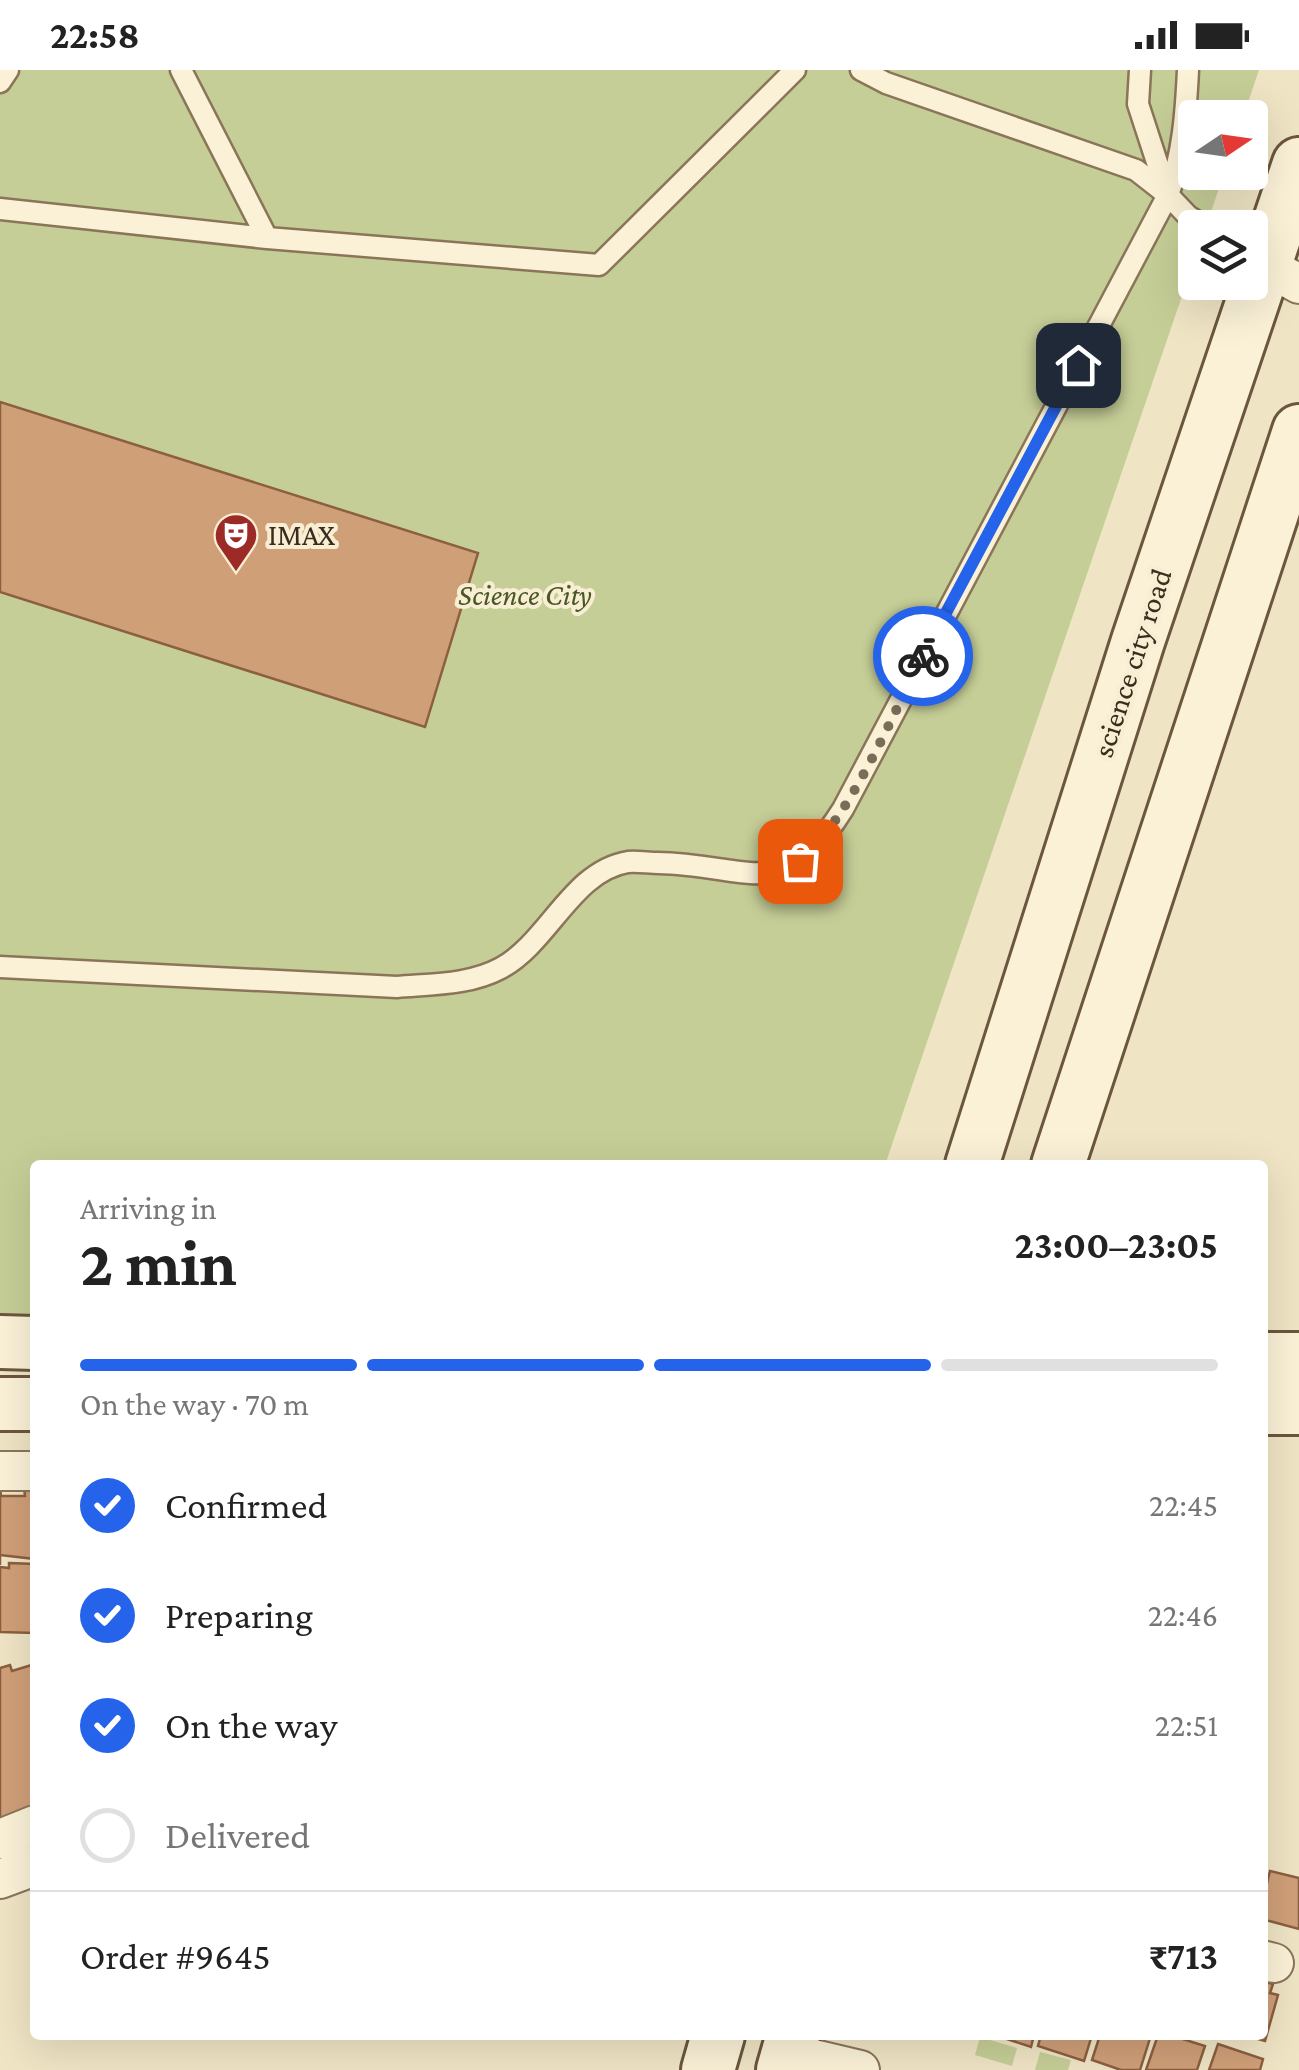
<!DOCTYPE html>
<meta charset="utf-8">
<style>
:root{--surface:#fff;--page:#f2f2f2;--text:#222;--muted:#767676;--line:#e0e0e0;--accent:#2563eb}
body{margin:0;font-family:"Crimson Pro",serif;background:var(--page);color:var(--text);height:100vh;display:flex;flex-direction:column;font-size:38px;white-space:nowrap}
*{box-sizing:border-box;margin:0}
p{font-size:32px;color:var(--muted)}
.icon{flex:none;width:55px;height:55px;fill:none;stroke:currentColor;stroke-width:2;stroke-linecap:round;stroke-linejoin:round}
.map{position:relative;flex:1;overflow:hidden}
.panel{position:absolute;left:30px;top:1090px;width:1238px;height:880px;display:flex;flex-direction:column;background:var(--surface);border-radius:10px;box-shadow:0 10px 40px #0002}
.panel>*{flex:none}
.needle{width:65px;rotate:77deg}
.controls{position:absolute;left:1178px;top:30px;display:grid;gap:20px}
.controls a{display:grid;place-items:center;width:90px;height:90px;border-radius:10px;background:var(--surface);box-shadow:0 10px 40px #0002;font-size:50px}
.pin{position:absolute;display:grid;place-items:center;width:85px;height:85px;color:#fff;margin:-42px;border-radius:20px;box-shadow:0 5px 15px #0006}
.courier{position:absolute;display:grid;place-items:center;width:100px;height:100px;margin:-50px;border:8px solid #2563eb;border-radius:50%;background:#fff;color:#222;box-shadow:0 2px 12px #0007}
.headline em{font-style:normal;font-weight:700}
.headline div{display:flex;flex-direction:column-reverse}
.headline{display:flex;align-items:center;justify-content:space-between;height:170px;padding:0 50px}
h1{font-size:65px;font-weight:700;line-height:75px}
.bar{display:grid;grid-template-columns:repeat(4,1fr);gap:15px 10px;align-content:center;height:120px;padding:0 50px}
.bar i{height:12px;border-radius:8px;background:var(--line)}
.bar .selected{background:var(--accent)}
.bar p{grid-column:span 4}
.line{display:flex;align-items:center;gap:25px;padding:0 50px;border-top:2px solid var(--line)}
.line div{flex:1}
ol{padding:0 50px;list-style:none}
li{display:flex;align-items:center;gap:30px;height:110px}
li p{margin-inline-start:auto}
li .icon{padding:10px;border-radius:50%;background:var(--accent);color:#fff;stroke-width:4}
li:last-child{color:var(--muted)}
li i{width:55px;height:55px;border:5px solid var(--line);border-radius:50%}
.status{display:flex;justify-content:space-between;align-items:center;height:70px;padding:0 50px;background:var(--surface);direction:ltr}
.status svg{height:28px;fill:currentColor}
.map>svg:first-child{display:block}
.green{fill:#c6ce97}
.building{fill:#cf9f78;stroke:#8b5f3f;stroke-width:2.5}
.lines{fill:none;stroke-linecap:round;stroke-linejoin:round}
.lane-casing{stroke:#8b7559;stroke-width:25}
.street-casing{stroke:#8b7559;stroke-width:42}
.secondary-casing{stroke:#6c563d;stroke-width:58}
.lane{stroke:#faf1d7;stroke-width:20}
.street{stroke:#faf1d7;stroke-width:38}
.secondary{stroke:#faf1d7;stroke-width:52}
.done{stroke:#796d58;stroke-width:10;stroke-dasharray:0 18}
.route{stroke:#2563eb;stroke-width:12}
.labels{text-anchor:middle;stroke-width:8;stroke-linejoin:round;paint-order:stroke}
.poi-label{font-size:30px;fill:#3a2d1e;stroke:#f7eed3;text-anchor:start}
.park-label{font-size:30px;font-style:italic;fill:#495724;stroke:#f7eed3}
.street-label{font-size:30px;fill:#3a2d1e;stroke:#f7eed3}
</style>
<div class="status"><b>22:58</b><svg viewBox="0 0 49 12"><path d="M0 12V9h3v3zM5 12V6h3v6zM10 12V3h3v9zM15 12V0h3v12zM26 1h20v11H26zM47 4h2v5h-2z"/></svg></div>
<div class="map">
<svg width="1299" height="2000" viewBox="0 0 1299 2000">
<rect width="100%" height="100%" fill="#efe4c4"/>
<path class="green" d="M0,0H1259L1243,47L1195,48V102L1224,103L1206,157L1195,158V188L885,1095H35V1254L0,1253Z
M980,1967L1017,1978L1012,1996L975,1985Z
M1040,1982L1071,1990L1068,2000H1035Z"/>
<path class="building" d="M0,332L478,483L425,657L0,522Z
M0,1418L1,1426H25L24,1418H35V1489L0,1485V1495Z
M9,1493L35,1494V1563L0,1562V1497L9,1498Z
M35,1594V1740L0,1751V1598L10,1595L12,1601Z
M1270,1801L1299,1808V1859L1262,1849V1833Z
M1262,1911L1273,1914L1270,1923L1278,1925L1265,1971L1244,1965H1262Z
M995,1965H1034L1031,1977Z
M1041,1965H1092L1084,1991L1038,1976Z
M1100,1965H1151L1140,2000H1121L1092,1990Z
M1158,1965H1170L1205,1976L1197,2000H1146Z
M1218,1974L1263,1989L1260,2000H1209Z"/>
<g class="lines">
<g class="lane-casing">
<path id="lane" d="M181,0L267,168L599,195L795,0
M861,0L886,13L1136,100L1168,125
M1140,0L1138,34L1167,123
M0,12L8,0
M1168,125C1183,85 1186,42 1188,0
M0,139L267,168
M0,897L397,917C431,914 470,915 501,898C549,872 572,801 628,792C637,791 649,793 658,793C752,795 782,836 843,739L1168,125L1188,146L1207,158"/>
</g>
<g class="street-casing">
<path id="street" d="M1265,195L1299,214
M0,1401H35
M0,1769L35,1755
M0,1809L35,1796
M1262,1890L1274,1893
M788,1983L860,2000"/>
</g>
<g class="secondary-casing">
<path id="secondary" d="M972,1095L1138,571L1299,94
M1058,1095L1299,361
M0,1272L35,1273
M1262,1289H1299
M0,1334H35
M1262,1338H1299
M708,2000L718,1965
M783,2000L793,1965"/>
</g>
<use href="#lane" class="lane"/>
<use href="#street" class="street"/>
<use href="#secondary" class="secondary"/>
</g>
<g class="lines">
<path class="done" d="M800,791C851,747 891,647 923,586"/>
<path class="route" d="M923,586L1078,295"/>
</g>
<defs>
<g id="theatre-pin" transform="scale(2.25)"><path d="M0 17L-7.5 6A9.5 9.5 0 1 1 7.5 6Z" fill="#9c2b28" stroke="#f7eed3"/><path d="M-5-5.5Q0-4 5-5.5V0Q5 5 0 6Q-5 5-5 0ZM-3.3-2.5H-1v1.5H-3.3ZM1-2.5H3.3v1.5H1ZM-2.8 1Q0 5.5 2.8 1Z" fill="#fff"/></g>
</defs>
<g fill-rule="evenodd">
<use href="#theatre-pin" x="236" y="465"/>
</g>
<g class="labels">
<g class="poi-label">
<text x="268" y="475">IMAX</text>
</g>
<g class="park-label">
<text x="525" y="535">Science City</text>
</g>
<g class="street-label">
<text transform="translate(1132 593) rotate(-72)" y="10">science city road</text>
</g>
</g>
</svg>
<div class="controls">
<a><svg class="needle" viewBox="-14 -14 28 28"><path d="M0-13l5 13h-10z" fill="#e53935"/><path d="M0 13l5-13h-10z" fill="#767676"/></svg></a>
<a><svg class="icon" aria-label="layers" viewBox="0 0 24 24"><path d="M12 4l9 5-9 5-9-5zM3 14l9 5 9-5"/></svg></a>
</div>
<div class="pin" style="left:800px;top:791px;background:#ea580c"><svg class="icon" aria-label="bag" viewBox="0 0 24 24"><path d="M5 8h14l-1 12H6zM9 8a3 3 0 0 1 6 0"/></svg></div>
<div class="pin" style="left:1078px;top:295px;background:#1f2937"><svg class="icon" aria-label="home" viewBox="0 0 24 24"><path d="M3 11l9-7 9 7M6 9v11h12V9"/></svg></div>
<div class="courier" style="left:923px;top:586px"><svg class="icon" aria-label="bike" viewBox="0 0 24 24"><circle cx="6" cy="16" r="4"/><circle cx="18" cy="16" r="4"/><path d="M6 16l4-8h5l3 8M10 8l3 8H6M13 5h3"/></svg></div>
<section class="panel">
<div class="headline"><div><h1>2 min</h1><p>Arriving in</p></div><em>23:00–23:05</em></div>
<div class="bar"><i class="selected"></i><i class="selected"></i><i class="selected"></i><i></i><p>On the way · 70 m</p></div>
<ol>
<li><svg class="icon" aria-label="check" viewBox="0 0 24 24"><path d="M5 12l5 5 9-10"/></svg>Confirmed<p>22:45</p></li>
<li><svg class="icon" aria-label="check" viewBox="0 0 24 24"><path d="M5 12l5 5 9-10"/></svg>Preparing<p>22:46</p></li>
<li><svg class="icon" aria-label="check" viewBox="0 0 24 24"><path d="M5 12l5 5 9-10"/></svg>On the way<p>22:51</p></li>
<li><i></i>Delivered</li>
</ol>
<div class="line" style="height:130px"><div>Order #9645</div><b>₹713</b></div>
</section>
</div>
